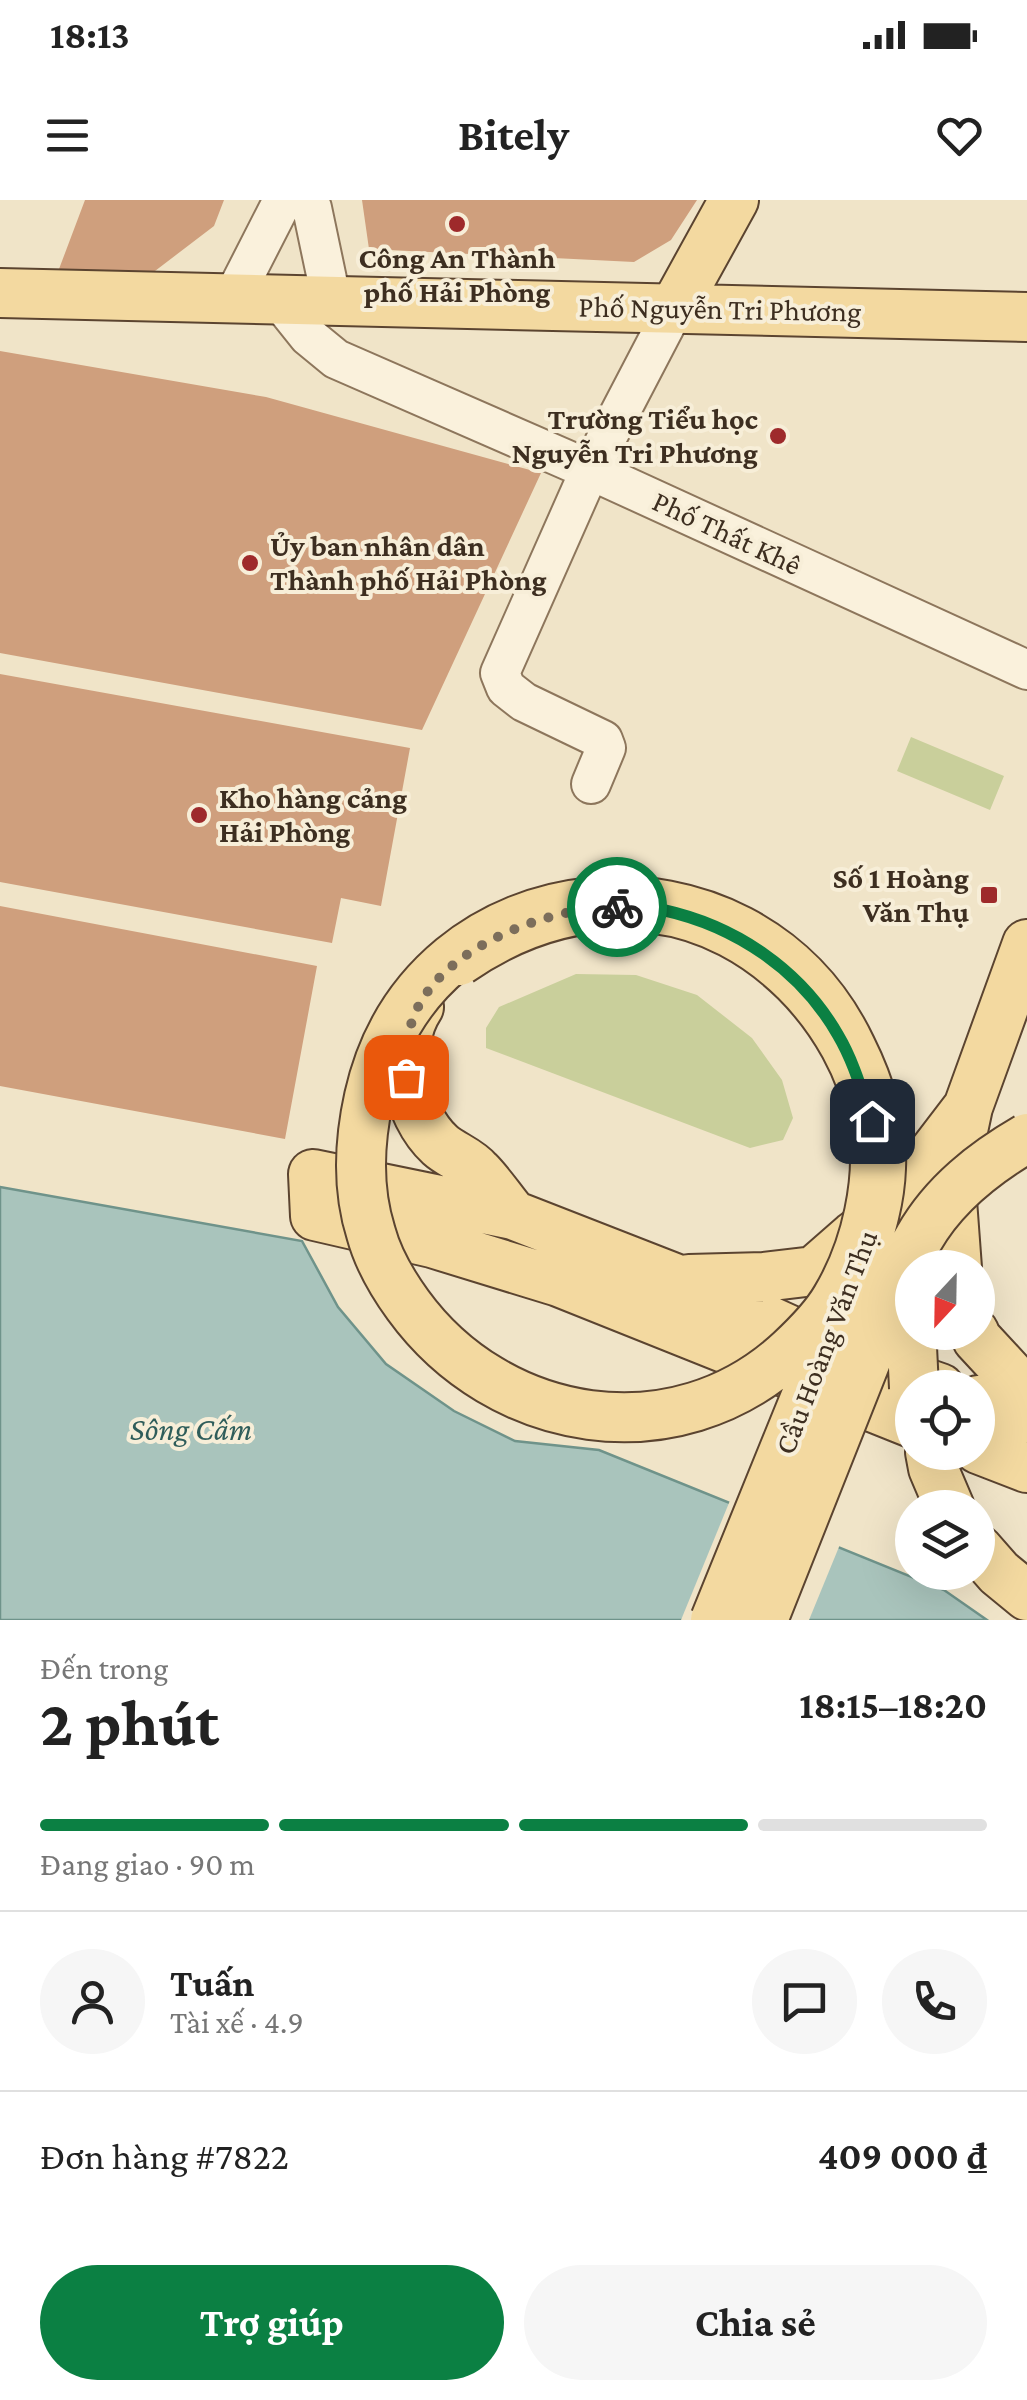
<!DOCTYPE html>
<html lang="vi">
<meta charset="utf-8">
<style>
:root{--surface:#fff;--page:#f6f6f6;--text:#222;--muted:#767676;--line:#e0e0e0;--accent:#0b8043}
body{margin:0;font-family:"Crimson Pro",serif;background:var(--page);color:var(--text);height:100vh;display:flex;flex-direction:column;font-size:38px;white-space:nowrap}
*{box-sizing:border-box;margin:0}
p{font-size:32px;color:var(--muted)}
.icon{flex:none;width:55px;height:55px;fill:none;stroke:currentColor;stroke-width:2;stroke-linecap:round;stroke-linejoin:round}
.map{position:relative;height:1420px;overflow:hidden}
.sheet{display:flex;flex-direction:column;background:var(--surface);flex:1}
.sheet>*{flex:none}
.needle{width:65px;rotate:202deg}
.controls{position:absolute;left:895px;top:1050px;display:grid;gap:20px}
.controls a{display:grid;place-items:center;width:100px;height:100px;border-radius:50%;background:var(--surface);box-shadow:0 10px 40px #0002;font-size:50px}
.pin{position:absolute;display:grid;place-items:center;width:85px;height:85px;color:#fff;margin:-42px;border-radius:20px;box-shadow:0 5px 15px #0006}
.courier{position:absolute;display:grid;place-items:center;width:100px;height:100px;margin:-50px;border:8px solid #0b8043;border-radius:50%;background:#fff;color:#222;box-shadow:0 2px 12px #0007}
.head em{font-style:normal;font-weight:700}
.head div{display:flex;flex-direction:column-reverse}
.head{display:flex;align-items:center;justify-content:space-between;height:170px;padding:0 40px}
h1{font-size:65px;font-weight:700;line-height:75px}
.bar{display:grid;grid-template-columns:repeat(4,1fr);gap:15px 10px;align-content:center;height:120px;padding:0 40px}
.bar i{height:12px;border-radius:8px;background:var(--line)}
.bar .active{background:var(--accent)}
.bar p{grid-column:span 4}
.line{display:flex;align-items:center;gap:25px;padding:0 40px;border-top:2px solid var(--line)}
.line div{flex:1}
.round{display:grid;place-items:center;flex:none;width:105px;height:105px;border-radius:52px;background:var(--page)}
.primary-button{display:flex;gap:20px;margin-top:auto;padding:20px 40px}
.primary-button a{flex:1;height:115px;border-radius:60px;background:var(--accent);color:#fff;font-size:40px;font-weight:700;line-height:115px;text-align:center}
.primary-button a+a{background:var(--page);color:var(--text)}
.status{display:flex;justify-content:space-between;align-items:center;height:70px;padding:0 50px;background:var(--surface);direction:ltr}
.status svg{height:28px;fill:currentColor}
header{display:flex;justify-content:space-between;align-items:center;height:130px;padding:0 40px;background:var(--surface);font-size:45px;font-weight:700}
.map>svg:first-child{display:block}
.green{fill:#c9cf9b}
.water{fill:#a9c4bc;stroke:#6f938a;stroke-width:2.5}
.pier{fill:#f0e4c8}
.building{fill:#cf9f7d}
.lines{fill:none;stroke-linecap:round;stroke-linejoin:round}
.minor-casing{stroke:#8d765c;stroke-width:42}
.major-casing{stroke:#5b4430;stroke-width:52}
.minor{stroke:#faf1dc;stroke-width:38}
.major{stroke:#f3d9a0;stroke-width:48}
.major-bridge-casing{stroke:#5b4430;stroke-width:52;stroke-linecap:butt}
.major-bridge{stroke:#f3d9a0;stroke-width:48}
.done{stroke:#7c6e5b;stroke-width:10;stroke-dasharray:0 18}
.route{stroke:#0b8043;stroke-width:12}
.poi-dot{fill:#9e2a2b;stroke:#f7eed8;stroke-width:4}
.labels{text-anchor:middle;stroke-width:8;stroke-linejoin:round;paint-order:stroke}
.poi-label{font-size:30px;font-weight:bold;fill:#3d2e20;stroke:#f7eed8;text-anchor:end}
.street-label{font-size:30px;fill:#3d2e20;stroke:#f7eed8}
.water-label{font-size:32px;font-style:italic;fill:#2f5d5a;stroke:#f7eed8}
</style>
<div class="status"><b>18:13</b><svg viewBox="0 0 49 12"><path d="M0 12V9h3v3zM5 12V6h3v6zM10 12V3h3v9zM15 12V0h3v12zM26 1h20v11H26zM47 4h2v5h-2z"/></svg></div>
<header><svg class="icon" aria-label="menu" viewBox="0 0 24 24"><path d="M4 6h16M4 12h16M4 18h16"/></svg>Bitely<svg class="icon" aria-label="heart" viewBox="0 0 24 24"><path d="M12 20l-8-8c-3-5 5-10 8-4 3-6 11-1 8 4z"/></svg></header>
<div class="map">
<svg width="1027" height="1420" viewBox="0 0 1027 1420">
<rect width="100%" height="100%" fill="#f0e4c8"/>
<path class="green" d="M911,537L1004,576L990,610L897,571Z
M576,774L636,775L697,795L752,838L782,880L793,918L783,940L750,948L486,848V828L499,807Z"/>
<path class="water" d="M0,987L302,1041L338,1107L386,1164L454,1211L515,1241L599,1250L944,1390L987,1420H0Z"/>
<path class="pier" d="M731,1298L841,1342L809,1420H681Z"/>
<path class="building" d="M85,0H224L214,26L155,71L56,77Z
M362,0H697L671,40L634,62L369,49Z
M0,151L266,197L541,273L422,530L0,453Z
M0,474L410,548L381,706L341,698L332,743L0,682Z
M0,706L317,766L285,939L0,886Z"/>
<g class="lines">
<g class="minor-casing">
<path id="minor" d="M307,0L312,8L332,103
M233,98L283,0
M280,101L308,136L336,159L590,270L1027,470
M591,584L606,548L603,540L524,502L506,488L500,473L590,270L675,107"/>
</g>
<g class="major-casing">
<path id="major" d="M0,93L1027,117
M675,107L734,0
M419,807C393,846 406,914 440,945C451,955 468,960 478,972C491,985 501,1001 513,1015
M957,1068L951,987L968,907L1027,744
M689,1079L764,1077L814,1071L854,1036L890,1009L968,907
M974,1132L977,1139L1027,1193
M978,1200L1027,1218
M912,1223L559,1082L432,1043L315,1016L313,974L513,1015L677,1079L845,1155L940,1188
M978,1249L1027,1268
M930,1252L933,1268L950,1308
M978,1349L999,1373L1027,1396"/>
</g>
<use href="#minor" class="minor"/>
<use href="#major" class="major"/>
<g class="major-bridge-casing">
<path id="major-bridge" d="M459,761C517,721 584,700 655,709C761,722 852,817 872,921C882,979 866,1049 836,1099C825,1118 807,1136 791,1151C675,1259 498,1229 408,1105C392,1083 378,1059 371,1033C357,989 359,942 369,897C422,660 748,631 851,847C870,885 883,926 881,968C880,1000 871,1029 862,1058L715,1420
M914,1188L912,1147L916,1132
M763,1420L898,1080C905,1066 911,1051 919,1038C944,994 984,963 1027,938"/>
</g>
<use href="#major-bridge" class="major-bridge"/>
</g>
<g class="lines">
<path class="done" d="M406,877C406,856 406,836 414,816C441,747 549,707 617,707"/>
<path class="route" d="M617,707C632,708 648,707 663,710C736,726 801,770 838,835C854,862 862,892 872,921"/>
</g>
<g class="poi-dot">
<circle cx="457" cy="24" r="10"/>
<circle cx="778" cy="236" r="10"/>
<circle cx="250" cy="363" r="10"/>
<circle cx="199" cy="615" r="10"/>
<rect x="979" y="685" width="20" height="20" rx="5"/>
</g>
<g class="labels">
<g class="poi-label">
<text x="457" y="68" text-anchor="middle">Công An Thành<tspan x="457" dy="34">phố Hải Phòng</tspan></text>
<text x="758" y="229">Trường Tiểu học<tspan x="758" dy="34">Nguyễn Tri Phương</tspan></text>
<text x="270" y="356" text-anchor="start">Ủy ban nhân dân<tspan x="270" dy="34">Thành phố Hải Phòng</tspan></text>
<text x="219" y="608" text-anchor="start">Kho hàng cảng<tspan x="219" dy="34">Hải Phòng</tspan></text>
<text x="969" y="688">Số 1 Hoàng<tspan x="969" dy="34">Văn Thụ</tspan></text>
</g>
<g class="street-label">
<text transform="translate(720 109) rotate(1)" y="10">Phố Nguyễn Tri Phương</text>
<text transform="translate(727 333) rotate(25)" y="10">Phố Thất Khê</text>
<text transform="translate(826 1142) rotate(-69)" y="10">Cầu Hoàng Văn Thụ</text>
</g>
<g class="water-label">
<text x="191" y="1240">Sông Cấm</text>
</g>
</g>
</svg>
<div class="controls">
<a><svg class="needle" viewBox="-14 -14 28 28"><path d="M0-13l5 13h-10z" fill="#e53935"/><path d="M0 13l5-13h-10z" fill="#767676"/></svg></a>
<a><svg class="icon" aria-label="locate" viewBox="0 0 24 24"><circle cx="12" cy="12" r="6"/><path d="M12 2v4M12 18v4M2 12h4M18 12h4"/></svg></a>
<a><svg class="icon" aria-label="layers" viewBox="0 0 24 24"><path d="M12 4l9 5-9 5-9-5zM3 14l9 5 9-5"/></svg></a>
</div>
<div class="pin" style="left:406px;top:877px;background:#ea580c"><svg class="icon" aria-label="bag" viewBox="0 0 24 24"><path d="M5 8h14l-1 12H6zM9 8a3 3 0 0 1 6 0"/></svg></div>
<div class="pin" style="left:872px;top:921px;background:#1f2937"><svg class="icon" aria-label="home" viewBox="0 0 24 24"><path d="M3 11l9-7 9 7M6 9v11h12V9"/></svg></div>
<div class="courier" style="left:617px;top:707px"><svg class="icon" aria-label="bike" viewBox="0 0 24 24"><circle cx="6" cy="16" r="4"/><circle cx="18" cy="16" r="4"/><path d="M6 16l4-8h5l3 8M10 8l3 8H6M13 5h3"/></svg></div>
</div>
<section class="sheet">
<div class="head"><div><h1>2 phút</h1><p>Đến trong</p></div><em>18:15–18:20</em></div>
<div class="bar"><i class="active"></i><i class="active"></i><i class="active"></i><i></i><p>Đang giao · 90 m</p></div>
<div class="line" style="height:180px"><a class="round"><svg class="icon" aria-label="person" viewBox="0 0 24 24"><circle cx="12" cy="8" r="4"/><path d="M4 21q1-7 8-7t8 7"/></svg></a><div><b>Tuấn</b><p>Tài xế · 4.9</p></div><a class="round"><svg class="icon" aria-label="chat" viewBox="0 0 24 24"><path d="M4 5h16v11H9l-5 4z"/></svg></a><a class="round"><svg class="icon" aria-label="phone" viewBox="0 0 24 24"><path d="M5 4h4l2 5-3 2q2 4 5 5l2-3 5 2v4C11 20 4 13 5 4z"/></svg></a></div>
<div class="line" style="height:130px"><div>Đơn hàng #7822</div><b>409 000 ₫</b></div>
<div class="primary-button"><a>Trợ giúp</a><a>Chia sẻ</a></div>
</section>
